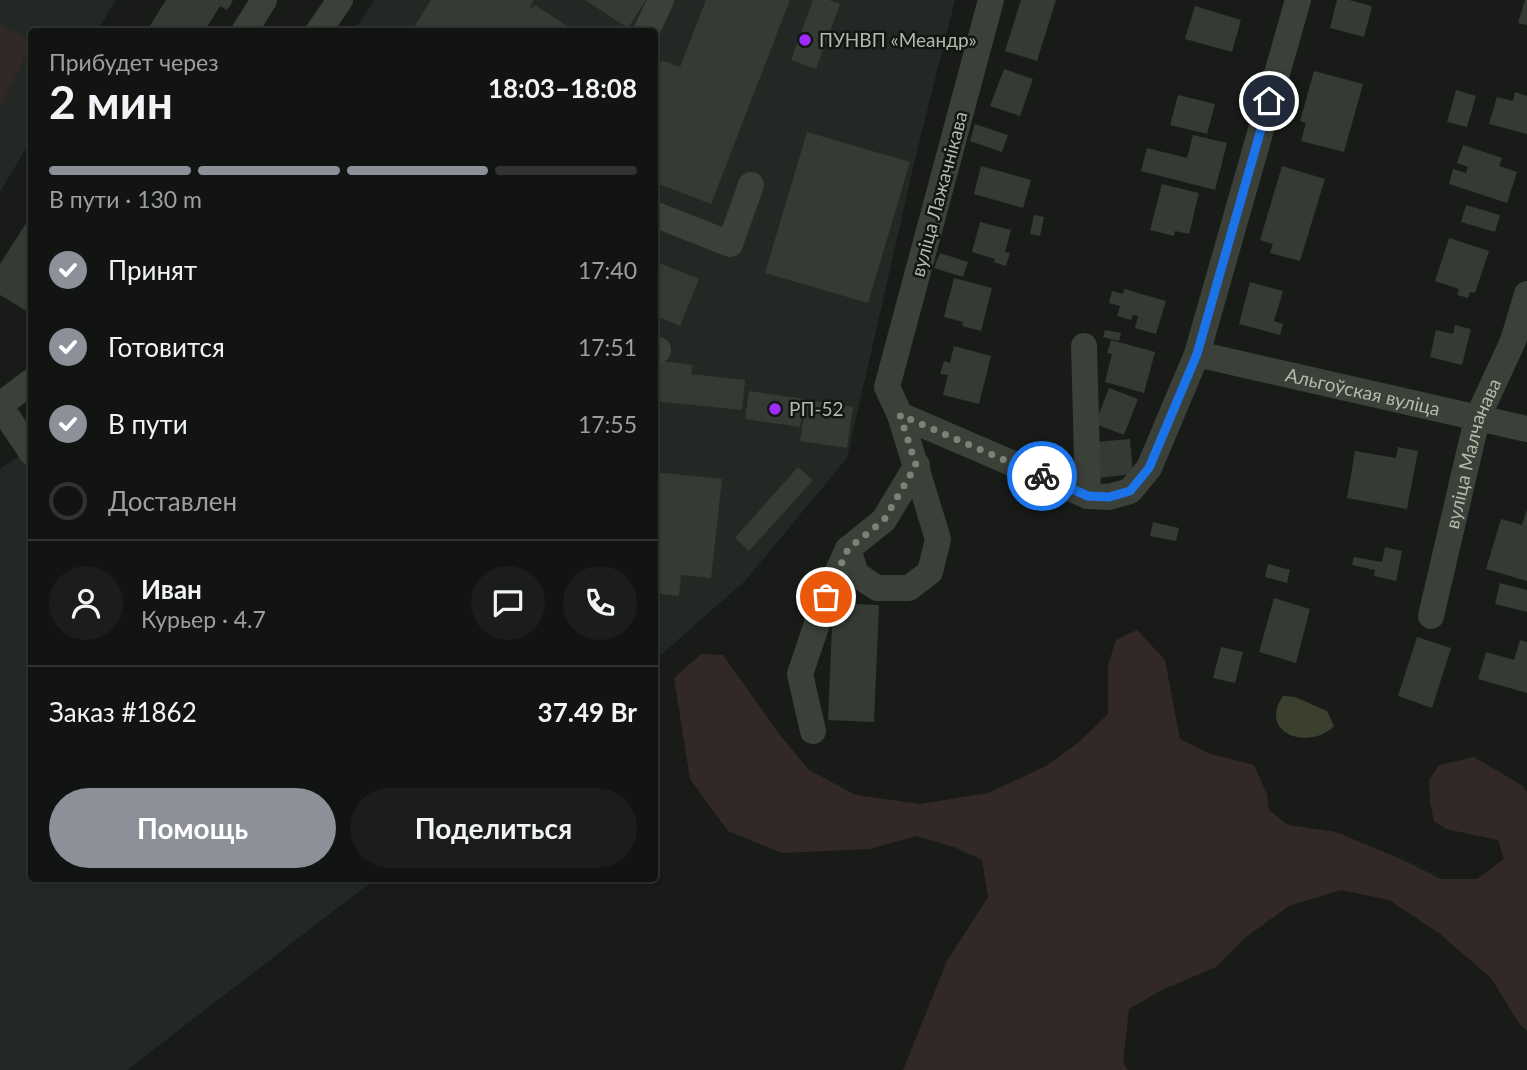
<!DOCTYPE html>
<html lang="ru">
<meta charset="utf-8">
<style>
:root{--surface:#121412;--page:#1b1d1b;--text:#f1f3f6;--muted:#9c9e9f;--line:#313332;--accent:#8c9099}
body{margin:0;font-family:Lato,sans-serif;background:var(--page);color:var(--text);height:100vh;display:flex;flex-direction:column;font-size:26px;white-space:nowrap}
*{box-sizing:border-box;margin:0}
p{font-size:23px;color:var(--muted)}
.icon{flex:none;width:38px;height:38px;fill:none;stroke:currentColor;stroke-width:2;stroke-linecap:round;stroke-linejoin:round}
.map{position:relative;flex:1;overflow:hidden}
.sheet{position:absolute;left:28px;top:28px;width:630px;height:854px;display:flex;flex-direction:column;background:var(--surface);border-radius:7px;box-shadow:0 2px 5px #0004,0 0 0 2px var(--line)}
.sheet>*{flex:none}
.pin{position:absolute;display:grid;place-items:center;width:60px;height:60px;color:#fff;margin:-30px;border:4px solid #fff;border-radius:50%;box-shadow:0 2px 7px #0007}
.courier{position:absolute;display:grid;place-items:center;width:70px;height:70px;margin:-35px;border:5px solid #1a73e8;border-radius:50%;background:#fff;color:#222;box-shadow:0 2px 9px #0007}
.overview em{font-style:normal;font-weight:700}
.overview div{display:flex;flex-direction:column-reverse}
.overview{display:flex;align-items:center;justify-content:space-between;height:119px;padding:0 21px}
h1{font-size:46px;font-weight:700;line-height:52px}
.bar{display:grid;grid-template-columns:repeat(4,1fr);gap:10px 7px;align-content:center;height:84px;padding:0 21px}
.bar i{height:9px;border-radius:5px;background:var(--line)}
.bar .on{background:var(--accent)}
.bar p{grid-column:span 4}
.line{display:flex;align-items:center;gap:18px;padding:0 21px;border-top:2px solid var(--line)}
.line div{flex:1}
.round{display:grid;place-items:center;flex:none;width:74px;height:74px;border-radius:37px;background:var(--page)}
ol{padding:0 21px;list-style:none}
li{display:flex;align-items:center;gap:21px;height:77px}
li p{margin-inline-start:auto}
li .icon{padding:7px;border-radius:50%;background:var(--accent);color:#fff;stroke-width:4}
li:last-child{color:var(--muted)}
li i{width:38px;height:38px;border:4px solid var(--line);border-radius:50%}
.primary-button{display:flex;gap:14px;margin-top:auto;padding:14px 21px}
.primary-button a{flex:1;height:80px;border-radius:42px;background:var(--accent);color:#fff;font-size:28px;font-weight:700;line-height:80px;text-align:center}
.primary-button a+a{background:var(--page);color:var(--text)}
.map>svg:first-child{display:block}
.built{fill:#242824}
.green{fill:#332828}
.water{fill:#3a402d}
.building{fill:#363a35}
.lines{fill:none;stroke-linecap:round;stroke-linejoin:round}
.minor{stroke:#3b4039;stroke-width:26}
.done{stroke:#7b8377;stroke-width:7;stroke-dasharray:0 12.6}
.route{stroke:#1a73e8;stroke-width:9}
.poi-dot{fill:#9d2dfe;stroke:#131613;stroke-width:2.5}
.labels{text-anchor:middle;stroke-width:5;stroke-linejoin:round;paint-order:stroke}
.poi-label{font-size:19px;fill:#b1bbaa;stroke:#131613;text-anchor:start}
.street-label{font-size:19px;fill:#b1bbaa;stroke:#131613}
</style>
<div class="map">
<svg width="1527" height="1070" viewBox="0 0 1527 1070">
<rect width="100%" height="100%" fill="#181b18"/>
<path class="built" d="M0,0H116L97,31L32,32L31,140L0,192Z
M374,0H955L917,151L847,458L745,581L655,660L654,32H353Z
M31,448L32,878L375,879L127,1070H0V469Z"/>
<path class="green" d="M0,25L32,41L31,46L0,106Z
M1137,630L1165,660L1180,739L1211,754L1254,765L1267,794L1269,810L1288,825L1336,832L1401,859L1441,879H1477L1504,859L1498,840L1446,829L1434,821L1430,803L1429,780L1439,765L1474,757L1523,786L1527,792V1031L1519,1023L1491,978L1440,934L1389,900L1341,890L1289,906L1246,937L1216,967L1162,990L1129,1009L1123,1063L1128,1070H903L947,961L988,897L982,860L954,847L916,836L870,849L782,853L728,831L690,779L674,678L701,654L723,655L780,735L809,770L856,795L920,804L988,793L1046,766L1079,742L1108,714V665L1116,640Z"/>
<path class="water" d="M1283,696L1295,697L1327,711L1334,726C1310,751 1257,734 1283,696Z"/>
<path class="building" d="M166,0H231L233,1L227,10L220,6L204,32H146Z
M431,0H534L530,7L532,9L535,5L576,32H411Z
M585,0H646L628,28Z
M706,0H790L711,204L654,182V78L661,60L680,67Z
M813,0H829L840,4L816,69L791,60Z
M1021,0H1056L1037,61L1005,51Z
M1337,0H1349L1372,6L1364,37L1330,28Z
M1525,0H1527V25L1518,23Z
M1195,6L1241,20L1232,52L1185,39Z
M1004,69L1033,79L1020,116L990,106Z
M1314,71L1363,84L1344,152L1301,141L1306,123L1300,121Z
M1456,90L1476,96L1467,127L1447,122Z
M1515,92L1527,96V134L1489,124L1497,97L1513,101Z
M1178,95L1215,104L1207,134L1170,125Z
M975,124L1008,135L1002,152L970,141Z
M807,132L910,162L868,303L765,273Z
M1193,135L1227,143L1215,190L1141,171L1147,148L1187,158Z
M1463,145L1502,158L1499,166L1517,172L1507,203L1449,184L1453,169L1466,173L1468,167L1457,163Z
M981,166L1031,180L1023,208L974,194Z
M1282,166L1325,179L1300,261L1270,253L1273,244L1260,240Z
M1162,184L1199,193L1189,234L1175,231L1174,236L1150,230Z
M1466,205L1500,215L1495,232L1461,222Z
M32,214V306L28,312L0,295V264Z
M1034,215L1044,217L1040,236L1030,234Z
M980,222L1011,230L1005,252L1010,253L1006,266L994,262L995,259L972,252Z
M1449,238L1489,251L1475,293L1470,292L1468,298L1457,295L1459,289L1435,281Z
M940,253L968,262L963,277L934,268Z
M654,261L699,279L680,326L654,315Z
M954,278L992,288L981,331L962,326L963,322L944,317Z
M1250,282L1283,291L1274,321L1283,324L1280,335L1239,324Z
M1124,289L1166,301L1156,334L1135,328L1138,316L1133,315L1131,320L1117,316L1120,306L1109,303L1112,291L1123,294Z
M1455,325L1471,329L1462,365L1430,357L1436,330L1453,334Z
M1105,330L1121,333L1119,341L1103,337Z
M1111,340L1155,352L1144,393L1105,382L1112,354L1107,353Z
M954,346L991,356L979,404L943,395L948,375L940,374L944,361L950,363Z
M654,360L693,365L691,374L745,380L742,410L654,401Z
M1109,388L1138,399L1124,435L1095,424Z
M749,391L804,399L800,427L745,419Z
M806,400L853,407L847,448L800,441Z
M1130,439L1133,474L1098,478L1095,442Z
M1398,447L1418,451L1407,509L1347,498L1355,451L1396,458Z
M798,467L813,480L749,551L735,538Z
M654,472L722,479L711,578L681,575L679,596L654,593Z
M1527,510V581L1486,569L1501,519L1522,525Z
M1153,522L1179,528L1176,541L1150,536Z
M1385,547L1402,551L1396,581L1374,576L1375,570L1352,565L1354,557L1382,562Z
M1268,564L1290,570L1287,583L1265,577Z
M1500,583L1527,590V612L1495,604Z
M1274,598L1310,609L1296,663L1259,652Z
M833,603L879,605L874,722L828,720Z
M1417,637L1451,648L1432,708L1398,696Z
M1520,640L1527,642V693L1478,679L1486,652L1514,660Z
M1221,647L1243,652L1235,683L1213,678Z"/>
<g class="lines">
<g class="minor">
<path d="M991,0L887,387L900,415L1088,496L1109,497L1130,491L1149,468L1197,354L1298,0"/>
<path d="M244,32L264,0"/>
<path d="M318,32L340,0"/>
<path d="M646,32L661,0"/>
<path d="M654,214L730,244L751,185"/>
<path d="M1084,346L1088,496"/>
<path d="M654,349L658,350"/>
<path id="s1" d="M1197,354L1527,429"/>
<path d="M0,405L32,381"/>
<path d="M0,406L32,453"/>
<path d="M848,549L856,574L877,588H909L930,572L938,539L900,415"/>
<path id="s2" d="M1431,616L1477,419L1513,341L1527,294"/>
<path d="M813,731L800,674L826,597L848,549L884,520L917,465"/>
</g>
</g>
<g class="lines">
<path class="done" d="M826,597L848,549L884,520L916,465L900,415L1042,476"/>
<path class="route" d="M1042,476L1088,496L1109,497L1130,491L1149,468L1197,354L1269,101"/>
</g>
<g class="poi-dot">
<circle cx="805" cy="40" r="7"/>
<circle cx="775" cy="409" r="7"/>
</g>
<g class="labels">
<g class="poi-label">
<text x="819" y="47">ПУНВП «Меандр»</text>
<text x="789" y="416">РП-52</text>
</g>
<g class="street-label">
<text transform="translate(939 194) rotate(-75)" y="7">вуліца Лажачнікава</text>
<text dy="7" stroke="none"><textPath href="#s1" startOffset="170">Альгоўская вуліца</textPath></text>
<text dy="7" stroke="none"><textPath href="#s2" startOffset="168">вуліца Малчанава</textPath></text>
</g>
</g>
</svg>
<div class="pin" style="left:826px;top:597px;background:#ea580c"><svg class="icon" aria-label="bag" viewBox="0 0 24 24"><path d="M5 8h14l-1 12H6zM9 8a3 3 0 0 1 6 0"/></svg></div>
<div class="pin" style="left:1269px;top:101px;background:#1f2937"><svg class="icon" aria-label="home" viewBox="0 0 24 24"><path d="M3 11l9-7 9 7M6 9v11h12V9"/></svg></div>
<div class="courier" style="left:1042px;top:476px"><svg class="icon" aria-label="bike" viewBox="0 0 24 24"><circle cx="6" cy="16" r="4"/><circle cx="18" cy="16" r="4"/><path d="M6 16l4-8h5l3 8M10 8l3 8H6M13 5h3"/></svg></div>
<section class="sheet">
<div class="overview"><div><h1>2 мин</h1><p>Прибудет через</p></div><em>18:03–18:08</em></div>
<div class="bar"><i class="on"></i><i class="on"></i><i class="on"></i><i></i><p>В пути · 130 m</p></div>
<ol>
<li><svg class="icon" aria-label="check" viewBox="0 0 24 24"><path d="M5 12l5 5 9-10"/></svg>Принят<p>17:40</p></li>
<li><svg class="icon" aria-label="check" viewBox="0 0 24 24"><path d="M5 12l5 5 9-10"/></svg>Готовится<p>17:51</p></li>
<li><svg class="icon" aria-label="check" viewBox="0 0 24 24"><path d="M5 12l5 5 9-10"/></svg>В пути<p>17:55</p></li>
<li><i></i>Доставлен</li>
</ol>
<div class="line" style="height:126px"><a class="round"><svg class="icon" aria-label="person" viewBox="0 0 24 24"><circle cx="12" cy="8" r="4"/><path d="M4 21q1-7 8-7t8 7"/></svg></a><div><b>Иван</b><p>Курьер · 4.7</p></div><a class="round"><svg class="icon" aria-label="chat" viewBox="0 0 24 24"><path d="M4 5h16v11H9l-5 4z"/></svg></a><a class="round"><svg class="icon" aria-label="phone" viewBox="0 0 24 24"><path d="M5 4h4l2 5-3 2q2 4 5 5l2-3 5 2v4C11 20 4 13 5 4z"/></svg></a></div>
<div class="line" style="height:91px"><div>Заказ #1862</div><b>37.49 Br</b></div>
<div class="primary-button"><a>Помощь</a><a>Поделиться</a></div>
</section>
</div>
